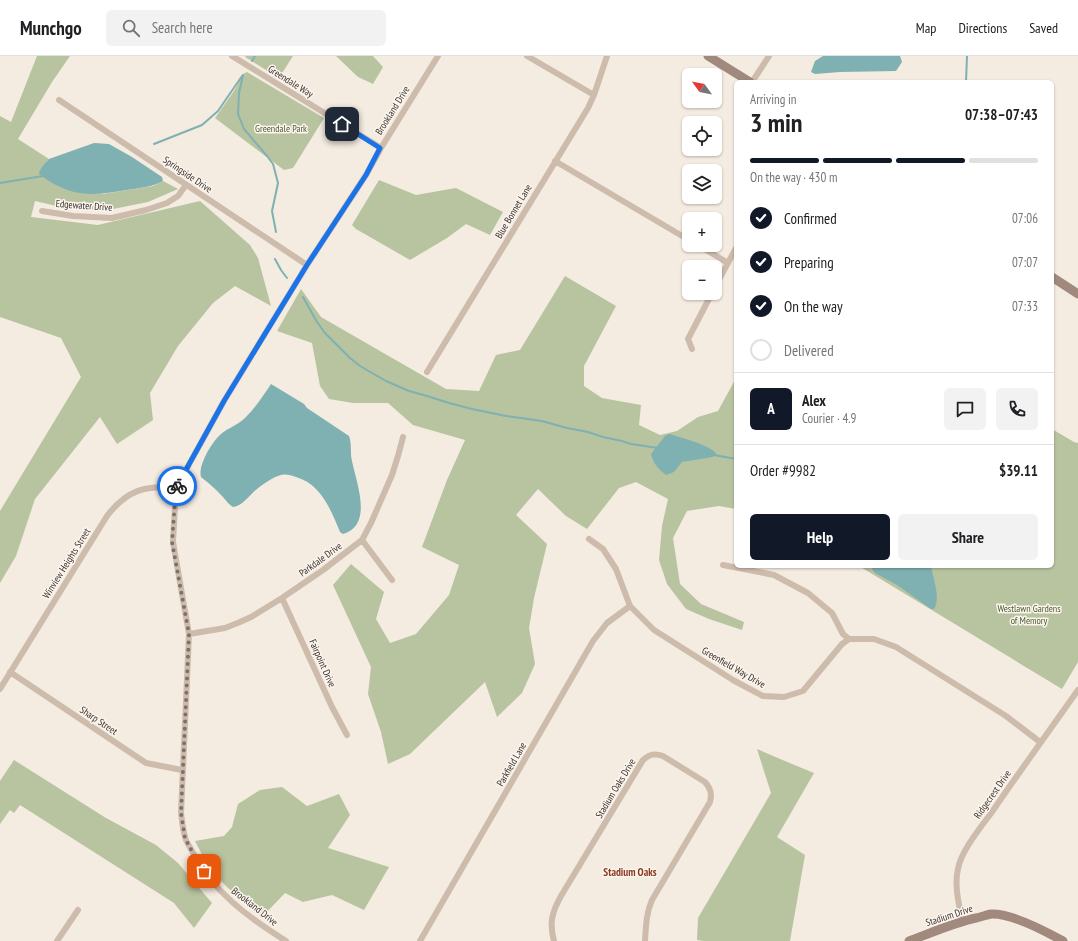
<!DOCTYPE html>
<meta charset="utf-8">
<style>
:root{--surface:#fff;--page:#f2f2f2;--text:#202124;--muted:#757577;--line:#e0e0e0;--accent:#111827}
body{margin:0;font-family:"PT Sans Narrow",sans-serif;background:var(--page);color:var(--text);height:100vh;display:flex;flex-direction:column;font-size:15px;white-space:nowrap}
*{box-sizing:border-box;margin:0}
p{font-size:13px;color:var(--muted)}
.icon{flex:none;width:22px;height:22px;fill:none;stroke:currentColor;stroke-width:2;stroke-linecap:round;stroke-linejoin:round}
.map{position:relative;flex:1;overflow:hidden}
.drawer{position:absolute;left:734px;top:24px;width:320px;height:488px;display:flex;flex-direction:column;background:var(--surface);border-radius:6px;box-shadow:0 1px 3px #0004}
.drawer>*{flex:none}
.needle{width:26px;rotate:303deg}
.tools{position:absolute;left:682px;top:12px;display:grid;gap:8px}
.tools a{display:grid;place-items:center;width:40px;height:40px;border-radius:6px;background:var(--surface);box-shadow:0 1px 3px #0004;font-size:20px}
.pin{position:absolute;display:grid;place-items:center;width:34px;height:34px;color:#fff;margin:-17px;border-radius:8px;box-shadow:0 2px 6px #0006}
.courier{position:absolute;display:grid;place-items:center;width:40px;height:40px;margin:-20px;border:3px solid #1a73e8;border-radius:50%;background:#fff;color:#222;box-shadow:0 1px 5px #0007}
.overview em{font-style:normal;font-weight:700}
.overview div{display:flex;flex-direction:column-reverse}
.overview{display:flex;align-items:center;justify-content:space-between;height:68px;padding:0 16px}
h1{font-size:26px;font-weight:700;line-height:30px}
.bar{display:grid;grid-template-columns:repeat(4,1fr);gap:6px 4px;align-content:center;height:48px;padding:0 16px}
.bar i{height:5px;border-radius:3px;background:var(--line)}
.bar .active{background:var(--accent)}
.bar p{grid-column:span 4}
.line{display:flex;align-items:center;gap:10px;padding:0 16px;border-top:1px solid var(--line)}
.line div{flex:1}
.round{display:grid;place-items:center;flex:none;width:42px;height:42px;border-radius:6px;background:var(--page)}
ol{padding:0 16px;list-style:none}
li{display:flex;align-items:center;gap:12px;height:44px}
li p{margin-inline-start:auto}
li .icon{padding:4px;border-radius:50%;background:var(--accent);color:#fff;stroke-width:4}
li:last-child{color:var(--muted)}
li i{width:22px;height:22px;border:2px solid var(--line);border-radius:50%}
.button{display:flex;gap:8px;margin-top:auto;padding:8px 16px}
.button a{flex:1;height:46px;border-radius:6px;background:var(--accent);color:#fff;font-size:16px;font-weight:700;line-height:46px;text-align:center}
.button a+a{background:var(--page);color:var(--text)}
header{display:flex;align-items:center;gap:24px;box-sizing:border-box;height:56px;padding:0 20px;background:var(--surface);border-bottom:1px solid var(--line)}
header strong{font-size:19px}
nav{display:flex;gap:22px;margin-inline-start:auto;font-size:14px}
.search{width:280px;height:36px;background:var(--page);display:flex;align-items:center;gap:10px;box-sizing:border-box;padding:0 14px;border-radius:6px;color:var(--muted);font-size:15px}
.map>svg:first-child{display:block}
.green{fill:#b8c4a0}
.water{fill:#7fb0b2}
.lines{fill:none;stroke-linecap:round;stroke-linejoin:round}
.stream{stroke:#7fb0b2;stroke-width:2}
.street{stroke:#cdbbac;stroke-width:6}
.secondary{stroke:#a18a7d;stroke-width:9}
.done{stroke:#7c716b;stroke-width:4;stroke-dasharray:0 7.2}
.route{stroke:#1a73e8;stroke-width:5}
.labels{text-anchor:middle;stroke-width:3;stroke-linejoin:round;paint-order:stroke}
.street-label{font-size:10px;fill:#3b302b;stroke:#fbf5ee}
.park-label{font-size:10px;fill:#4a5a2e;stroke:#fbf5ee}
.neighbourhood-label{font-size:11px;font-weight:bold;fill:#8c3b22;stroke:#fbf5ee}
</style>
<header>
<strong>Munchgo</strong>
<div class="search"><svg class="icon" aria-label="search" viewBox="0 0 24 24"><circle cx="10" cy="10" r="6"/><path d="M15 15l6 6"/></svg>Search here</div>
<nav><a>Map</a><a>Directions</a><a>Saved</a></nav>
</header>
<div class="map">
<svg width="1078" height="885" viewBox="0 0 1078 885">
<rect width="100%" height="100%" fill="#f4ebe1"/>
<path class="green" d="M37,0H70L52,26L18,83L49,103C44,108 40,112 40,118L57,129L88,138H103L153,130L163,125L178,133L148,146L108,154L65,152L35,145L31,161L98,169L200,145L250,189L258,202L271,250L235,230L213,247L178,290L150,337L153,364L117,388L100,361L35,443L16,500L0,527V455L81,321L61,282L0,261V60L11,66Z
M246,0H293L279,22L245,1Z
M336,0H373L383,11L373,28L358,21Z
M247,16L324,62L293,112L284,114L215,62L234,35L243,18Z
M379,124L416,139L456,132L503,156L490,179L466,168L447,182L410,204L356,173L352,169Z
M565,220L616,250L584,310V330L602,342L641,349L639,369L660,379L677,375L698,361L718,355L736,322V453L719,450L687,455L673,482L680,528L701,548L744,566L742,574L709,563L686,553L667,528L659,504L662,470L668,443L636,426L619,432L587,473L566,460L538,433L516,459L547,488L534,542L529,572L535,608L522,637L497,661L485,626L410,698L388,708L381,676L368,638L371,611L333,529L351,508L384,536L376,563L390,587L416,578L449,539L459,509L422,491L447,424L465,384L413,369L388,347H353L329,343L320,330L312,287L277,275L301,233L321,261L446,333L479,335L496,299L520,294Z
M1052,373L1074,386L1078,387V606L1062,633L859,510H1052Z
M757,693L792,708L814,717L777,781L805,799L790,885H704L697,884L698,862L771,737Z
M14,704L106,762L156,789L178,807L212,847L194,872L174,847L20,749L14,757L10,754L0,768V725Z
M282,731L307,750L339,738L350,759L328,792L389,811L364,854L332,839L303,846L285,837L262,861L227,831L209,812L195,785L224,780L232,771L238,748L260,734Z"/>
<path class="water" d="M823,0H900L902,6L896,15L840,16L815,18L811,16L815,5Z
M94,87L109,88L132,101L162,121L163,125C152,131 140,132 127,134C101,138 83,142 58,130C51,127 45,122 39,118C40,112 44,108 49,103Z
M271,328L304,348L307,352L349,380C352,388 350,397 352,405C356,426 374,469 343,478L340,476C331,454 321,428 296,421C291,419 286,418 281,419C273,421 263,428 257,433C249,439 243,450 233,451C228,448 226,444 222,440C216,433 207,426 201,421C198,410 210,390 217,382C224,373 237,370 245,362C255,352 263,340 271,328Z
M669,378C682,382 707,388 716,397L713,401L682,406L674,416L666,419C658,413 653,407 651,398L665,380Z
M873,510H931C933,522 941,542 934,553H931L897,529L875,517L872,513Z"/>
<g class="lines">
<path class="stream" d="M252,5L255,0
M243,19L239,37L238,58L244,73L267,100L273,108L278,127L272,155L276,176
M966,26L967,0
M154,88L202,69L218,55L242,20
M0,127L43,120
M275,203L281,214L287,222
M303,241L317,266L325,277L350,302L360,310L386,325L409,335L427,340L449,347L472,353L506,360L542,365L567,372L588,376L603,381L622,385L631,388L658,392
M714,399L736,403"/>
<path class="street" d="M232,0L381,92
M527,0L594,39
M752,26L769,0
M59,44L307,209
M555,105L689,184
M42,155L73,160L112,162L146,154L167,147L178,140L186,129
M698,189L728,207
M715,231L736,192
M692,293L688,283L712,237
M427,316L588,52L594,39L607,0
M589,483L603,493L616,513L630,550L654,574L733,624L763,640L784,641L803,635L842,588L849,583H874L896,591L1006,660L1040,686
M362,484L392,524
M723,509L774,519L808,537L832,557L843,578L849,583
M282,542L332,651L347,679
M189,578L225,572L240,566L251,561L282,542L323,514L362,484L371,467L392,419L398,400L403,381
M10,616L146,707L182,714
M0,633L107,460C127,434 145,429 176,432
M962,864C959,849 954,829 958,813C961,795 981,771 992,756C1020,715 1049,675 1078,634
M57,885L78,854
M286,885C249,862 212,835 192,795C190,791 186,786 185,781C183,774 182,765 181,757L189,578L173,486L176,432L224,345L307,209L366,119L381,92L438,0
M420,885L593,585L607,567L630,550
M554,885C549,867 552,856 561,840L643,704C650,698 655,697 663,700L705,726C711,733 712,738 710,746L652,844C646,857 646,871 645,885"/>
<path class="secondary" d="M708,0L750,26
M1052,221L1078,238
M909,885C931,877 953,867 976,862C981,861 986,859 991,858C1011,857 1045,875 1063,885"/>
</g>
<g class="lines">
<path class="done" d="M177,430L176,432L172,486L189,578L181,757L185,782L197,805L204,815"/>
<path class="route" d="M177,430L224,345L307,209L366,119L380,92L342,68"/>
</g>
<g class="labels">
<g class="street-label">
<text transform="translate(291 25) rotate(32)" y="4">Greendale Way</text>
<text transform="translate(392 54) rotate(-58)" y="4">Brookland Drive</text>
<text transform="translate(188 118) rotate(34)" y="4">Springside Drive</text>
<text transform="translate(84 149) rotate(4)" y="4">Edgewater Drive</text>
<text transform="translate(513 155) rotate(-59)" y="4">Blue Bonnet Lane</text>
<text transform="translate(320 503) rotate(-36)" y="4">Parkdale Drive</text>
<text transform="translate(66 507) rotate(-58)" y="4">Winview Heights Street</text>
<text transform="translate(323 607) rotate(66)" y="4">Fairpoint Drive</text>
<text transform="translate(734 611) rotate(30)" y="4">Greenfield Way Drive</text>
<text transform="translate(99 664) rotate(34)" y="4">Sharp Street</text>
<text transform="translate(511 708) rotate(-60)" y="4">Parkfield Lane</text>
<text transform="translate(615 732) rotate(-59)" y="4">Stadium Oaks Drive</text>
<text transform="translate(992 738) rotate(-55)" y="4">Ridgecrest Drive</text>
<text transform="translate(255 850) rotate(38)" y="4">Brookland Drive</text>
<text transform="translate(949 859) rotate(-18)" y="4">Stadium Drive</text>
</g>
<g class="park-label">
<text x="281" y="76">Greendale Park</text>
<text x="1029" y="556">Westlawn Gardens<tspan x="1029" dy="12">of Memory</tspan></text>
</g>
<g class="neighbourhood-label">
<text x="630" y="820">Stadium Oaks</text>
</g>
</g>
</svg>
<div class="tools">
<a><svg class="needle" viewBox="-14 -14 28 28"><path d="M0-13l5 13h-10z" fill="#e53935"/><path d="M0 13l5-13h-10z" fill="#757577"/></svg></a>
<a><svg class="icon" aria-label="locate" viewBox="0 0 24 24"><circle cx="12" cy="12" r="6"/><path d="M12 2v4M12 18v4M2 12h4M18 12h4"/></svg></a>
<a><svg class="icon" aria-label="layers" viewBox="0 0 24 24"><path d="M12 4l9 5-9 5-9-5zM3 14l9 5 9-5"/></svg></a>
<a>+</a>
<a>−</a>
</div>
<div class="pin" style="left:204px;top:815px;background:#ea580c"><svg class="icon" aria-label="bag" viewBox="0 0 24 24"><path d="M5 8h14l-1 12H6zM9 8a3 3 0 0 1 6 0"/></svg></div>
<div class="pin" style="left:342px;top:68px;background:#1f2937"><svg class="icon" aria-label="home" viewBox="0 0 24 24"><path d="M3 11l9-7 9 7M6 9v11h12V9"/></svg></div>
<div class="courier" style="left:177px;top:430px"><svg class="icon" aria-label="bike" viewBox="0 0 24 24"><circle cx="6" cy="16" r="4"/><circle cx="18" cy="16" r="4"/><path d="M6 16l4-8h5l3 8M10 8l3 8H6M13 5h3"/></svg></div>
<section class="drawer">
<div class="overview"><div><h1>3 min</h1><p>Arriving in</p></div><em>07:38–07:43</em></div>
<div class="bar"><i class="active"></i><i class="active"></i><i class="active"></i><i></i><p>On the way · 430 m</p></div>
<ol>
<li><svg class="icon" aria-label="check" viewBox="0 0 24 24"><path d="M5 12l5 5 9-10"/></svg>Confirmed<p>07:06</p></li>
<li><svg class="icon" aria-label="check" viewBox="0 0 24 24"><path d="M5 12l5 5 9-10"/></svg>Preparing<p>07:07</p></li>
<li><svg class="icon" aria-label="check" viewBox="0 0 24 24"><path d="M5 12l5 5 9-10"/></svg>On the way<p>07:33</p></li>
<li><i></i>Delivered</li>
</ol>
<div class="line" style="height:72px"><b class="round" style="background:var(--accent);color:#fff">A</b><div><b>Alex</b><p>Courier · 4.9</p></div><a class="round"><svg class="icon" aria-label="chat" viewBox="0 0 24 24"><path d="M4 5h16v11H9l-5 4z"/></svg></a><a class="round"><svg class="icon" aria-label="phone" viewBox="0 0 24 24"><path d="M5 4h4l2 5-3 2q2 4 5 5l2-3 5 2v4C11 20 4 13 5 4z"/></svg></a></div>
<div class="line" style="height:52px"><div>Order #9982</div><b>$39.11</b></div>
<div class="button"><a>Help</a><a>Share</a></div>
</section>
</div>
